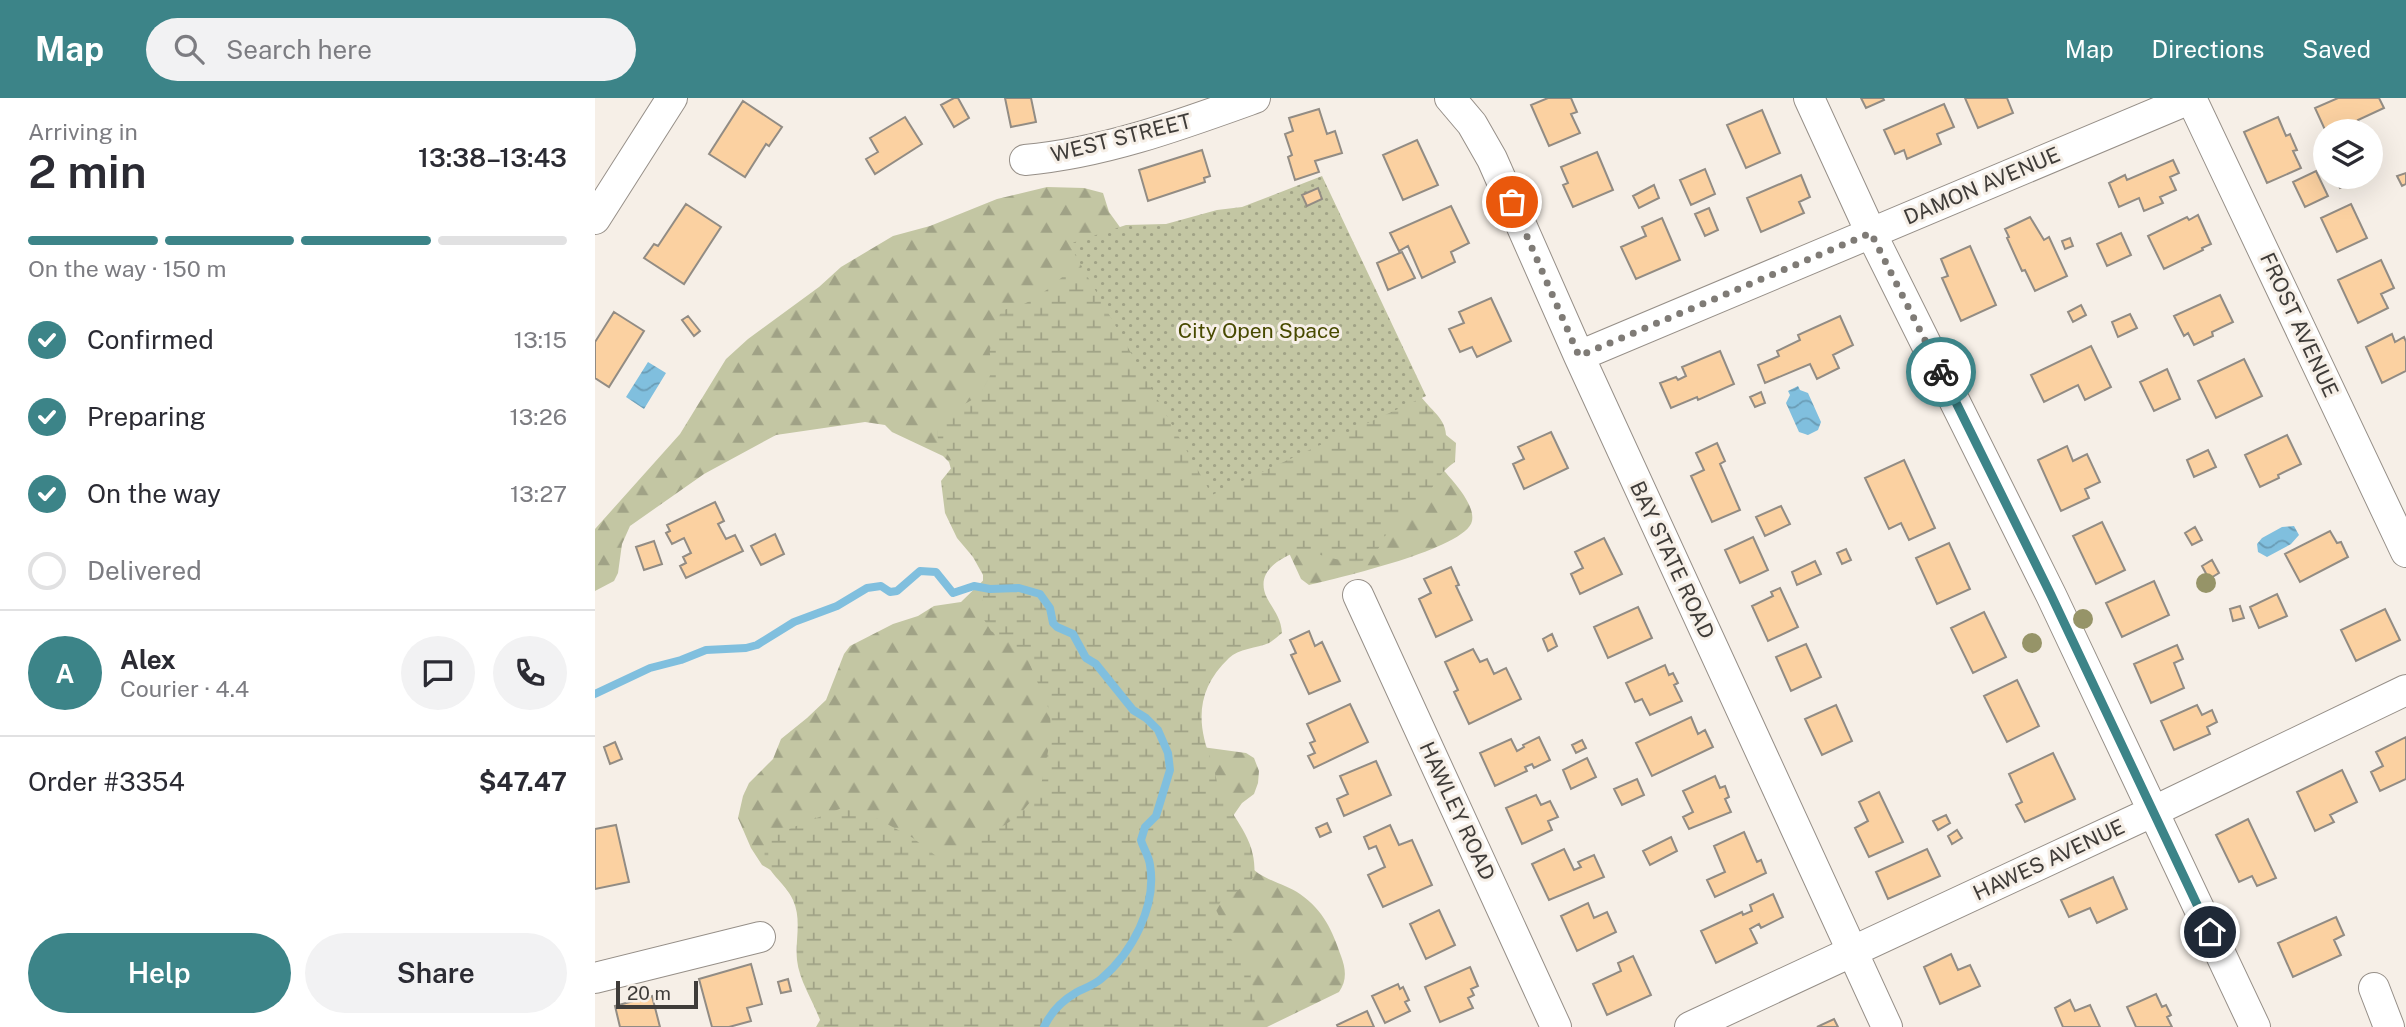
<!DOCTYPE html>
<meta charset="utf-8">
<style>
:root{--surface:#fff;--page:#f2f2f3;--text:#2b2b33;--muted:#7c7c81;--line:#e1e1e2;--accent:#3c8488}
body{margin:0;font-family:"Public Sans",sans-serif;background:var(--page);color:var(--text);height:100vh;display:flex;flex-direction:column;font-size:26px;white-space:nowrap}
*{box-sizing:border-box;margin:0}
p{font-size:23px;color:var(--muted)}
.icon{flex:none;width:38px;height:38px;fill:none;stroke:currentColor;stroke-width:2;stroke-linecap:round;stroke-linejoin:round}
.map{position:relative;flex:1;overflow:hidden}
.side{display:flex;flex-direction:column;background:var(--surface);width:595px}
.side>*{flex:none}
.tools{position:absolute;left:1718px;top:21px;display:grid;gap:14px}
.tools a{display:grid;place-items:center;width:70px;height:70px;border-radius:50%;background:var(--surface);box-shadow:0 7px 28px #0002;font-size:35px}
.scale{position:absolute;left:21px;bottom:18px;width:82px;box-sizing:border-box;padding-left:7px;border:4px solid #3f3c39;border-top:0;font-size:19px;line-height:24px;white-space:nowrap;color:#3f3c39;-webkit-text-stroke:5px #f6efe7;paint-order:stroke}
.pin{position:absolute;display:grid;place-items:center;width:60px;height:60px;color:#fff;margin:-30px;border:4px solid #fff;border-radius:50%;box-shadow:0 2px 7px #0007}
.courier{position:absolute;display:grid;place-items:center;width:70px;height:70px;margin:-35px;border:5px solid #3c8488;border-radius:50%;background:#fff;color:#222;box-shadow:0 2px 9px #0007}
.headline em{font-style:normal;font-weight:600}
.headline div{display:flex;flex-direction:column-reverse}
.headline{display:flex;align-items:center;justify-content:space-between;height:119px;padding:0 28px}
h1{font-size:46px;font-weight:600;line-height:52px}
.bar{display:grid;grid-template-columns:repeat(4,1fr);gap:10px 7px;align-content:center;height:84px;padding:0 28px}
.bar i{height:9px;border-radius:5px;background:var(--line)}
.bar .active{background:var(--accent)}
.bar p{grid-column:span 4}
.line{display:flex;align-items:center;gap:18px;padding:0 28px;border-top:2px solid var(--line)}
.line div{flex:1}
.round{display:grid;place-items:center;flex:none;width:74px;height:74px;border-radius:37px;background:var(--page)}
ol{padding:0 28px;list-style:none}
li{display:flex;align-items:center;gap:21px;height:77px}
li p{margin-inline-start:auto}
li .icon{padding:7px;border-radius:50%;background:var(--accent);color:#fff;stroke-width:4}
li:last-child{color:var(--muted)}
li i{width:38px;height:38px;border:4px solid var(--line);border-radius:50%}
.cta{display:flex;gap:14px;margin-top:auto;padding:14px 28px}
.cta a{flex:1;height:80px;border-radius:42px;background:var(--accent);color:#fff;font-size:28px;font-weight:600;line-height:80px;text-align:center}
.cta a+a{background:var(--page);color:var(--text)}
header{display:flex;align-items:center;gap:42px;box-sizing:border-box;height:98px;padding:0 35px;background:var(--accent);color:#fff}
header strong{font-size:33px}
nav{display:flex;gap:38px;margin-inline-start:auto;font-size:24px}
.search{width:490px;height:63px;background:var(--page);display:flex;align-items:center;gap:18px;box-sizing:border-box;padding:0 24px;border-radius:38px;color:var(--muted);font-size:26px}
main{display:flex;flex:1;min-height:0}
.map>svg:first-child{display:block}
.forest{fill:url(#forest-firs)}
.wetland{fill:url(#wetland-marsh)}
.park{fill:url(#park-dots)}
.water{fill:url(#water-waves)}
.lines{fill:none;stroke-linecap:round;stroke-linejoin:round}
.stream{stroke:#80bfde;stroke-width:8}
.building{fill:#fbd1a1;stroke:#928c84;stroke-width:2}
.street-casing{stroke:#968f88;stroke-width:32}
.street{stroke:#fff;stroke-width:30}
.tree{fill:#969468}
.done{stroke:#7f7b76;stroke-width:7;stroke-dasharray:0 12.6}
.route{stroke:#3c8488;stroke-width:9}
.labels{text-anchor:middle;stroke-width:6;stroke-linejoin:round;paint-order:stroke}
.street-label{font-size:21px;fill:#3f3c39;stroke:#f6efe7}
.park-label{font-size:21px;fill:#484a00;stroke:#f6efe7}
</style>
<header>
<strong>Map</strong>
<div class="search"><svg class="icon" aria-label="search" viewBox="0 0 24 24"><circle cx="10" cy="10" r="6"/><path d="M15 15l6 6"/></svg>Search here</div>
<nav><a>Map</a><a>Directions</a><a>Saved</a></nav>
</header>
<main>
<section class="side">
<div class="headline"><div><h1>2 min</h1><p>Arriving in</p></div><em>13:38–13:43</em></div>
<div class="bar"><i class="active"></i><i class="active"></i><i class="active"></i><i></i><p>On the way · 150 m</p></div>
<ol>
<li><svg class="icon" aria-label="check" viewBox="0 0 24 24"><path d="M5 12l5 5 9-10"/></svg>Confirmed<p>13:15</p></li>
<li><svg class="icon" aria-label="check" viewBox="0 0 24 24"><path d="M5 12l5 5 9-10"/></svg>Preparing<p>13:26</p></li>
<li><svg class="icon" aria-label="check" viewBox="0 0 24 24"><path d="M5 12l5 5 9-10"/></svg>On the way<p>13:27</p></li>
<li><i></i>Delivered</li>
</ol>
<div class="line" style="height:126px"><b class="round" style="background:var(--accent);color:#fff">A</b><div><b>Alex</b><p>Courier · 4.4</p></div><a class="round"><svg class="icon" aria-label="chat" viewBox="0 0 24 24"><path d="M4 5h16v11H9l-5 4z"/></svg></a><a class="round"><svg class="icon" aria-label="phone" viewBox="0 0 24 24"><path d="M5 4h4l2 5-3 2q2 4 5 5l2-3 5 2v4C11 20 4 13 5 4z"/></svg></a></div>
<div class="line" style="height:91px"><div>Order #3354</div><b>$47.47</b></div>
<div class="cta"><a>Help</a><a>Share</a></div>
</section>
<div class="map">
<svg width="1811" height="929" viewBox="0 0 1811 929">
<defs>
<pattern id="forest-firs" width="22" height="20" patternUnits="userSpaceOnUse" patternTransform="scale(1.75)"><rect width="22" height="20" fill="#c3c6a3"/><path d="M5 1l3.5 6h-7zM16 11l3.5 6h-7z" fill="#a0a286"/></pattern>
<pattern id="wetland-marsh" width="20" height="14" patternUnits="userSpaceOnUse" patternTransform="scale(1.75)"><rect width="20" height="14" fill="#c3c6a3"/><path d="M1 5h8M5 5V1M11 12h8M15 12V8" fill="none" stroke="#a0a286"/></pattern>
<pattern id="park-dots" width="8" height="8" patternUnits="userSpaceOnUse" patternTransform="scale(1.75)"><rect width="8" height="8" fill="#c3c6a3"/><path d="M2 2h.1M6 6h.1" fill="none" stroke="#a0a286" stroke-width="1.8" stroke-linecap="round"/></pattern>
<pattern id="water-waves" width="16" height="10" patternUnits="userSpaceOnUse" patternTransform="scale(1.75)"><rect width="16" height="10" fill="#80bfde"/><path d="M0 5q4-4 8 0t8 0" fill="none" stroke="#6a9cb5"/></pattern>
</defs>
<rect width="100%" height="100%" fill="#f6efe7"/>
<path class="forest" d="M452,89L489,90L508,95L514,114L527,132L835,356C847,373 881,402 877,423C871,451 742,480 714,487L706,481L678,420L589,514L607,649L651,655L659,660L664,673L663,685L659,696L647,705L631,728C638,740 644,755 653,766C666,782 689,785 705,796C729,813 737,832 746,858C751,871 752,883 744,894L672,929H245L240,857L179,774L167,767L156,750L143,720L148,698L154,685L178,661L186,641L212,620L231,602L249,556L255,548L298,526L323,518L339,508L366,504L402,469L362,393L354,364L348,358L297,334L290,327L270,324L181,337L109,376L35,428L27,446L23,475L19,483L0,493V431L85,336L131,261L153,241L224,189L246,169L298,138L335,128L402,101Z"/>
<path class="wetland" d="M493,164L823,294C832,310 850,318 851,337L861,345L860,364C842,376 842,387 828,400C818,410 805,417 796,429C787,440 785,456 770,462C757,468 721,456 708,451C685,460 659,473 672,500C679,513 686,520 687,535C683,538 679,542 674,545C662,550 643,551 634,560C601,591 601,626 617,664C621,674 621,686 626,696C641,724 663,744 659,779L640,795L627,801L621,812C626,821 629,830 634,838C654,866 656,871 660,906L643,929H221L225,922C218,903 204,882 202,862C200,842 207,822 198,802C188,779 156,768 176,738L247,710L281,720L318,740L341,758H350L361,755L385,739L410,727L426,715L445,692L456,639L455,614L431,557L418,546L396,533L388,520V477L378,459L362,440L350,415L346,383L358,368C355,353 339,347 343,330C348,310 377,308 387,292C391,286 398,275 397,267C397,261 394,258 395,252C396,245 400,239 401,231C402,227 403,220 405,216C410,208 422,210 429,206C446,198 459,186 473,174L476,178Z"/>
<path class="park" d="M727,78L831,298L617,397L474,146L531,127L571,126L622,112L647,109Z"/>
<path class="water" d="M53,264L71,275L49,311L31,299Z
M1203,288L1205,292L1213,295L1226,324L1223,332L1213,337L1204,334L1191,305L1195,297L1193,293Z
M1699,428L1704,437L1696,446L1672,459L1663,454L1662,446L1667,440L1687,429Z"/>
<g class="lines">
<path class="stream" d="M0,596L55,570L86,562L111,552L151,550L162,547L199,524L242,508L272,490L286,488L295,494L302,493L325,473L341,474L358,495L379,488L395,491L424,490L445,496L455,510L458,525L462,529L478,536L491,560L501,566L538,612L551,620L563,632L573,655L575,672L561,718L550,729L546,742C548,750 554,758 555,767C562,808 537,855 506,881C499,887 490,890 482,894C468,902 456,914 449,929"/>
</g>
<path class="building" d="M359,0H363L374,20L359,29L346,7Z
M410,0H436L441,24L416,29Z
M953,0H976L982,14L976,16L985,35L954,48L936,7Z
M1266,0H1288L1289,2L1271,10Z
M1370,0H1412L1418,15L1383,30Z
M1743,0H1784L1789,10L1763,22L1767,30L1759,33L1731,34L1720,10Z
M148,3L187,29L174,48L171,46L150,79L114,56Z
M1349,6L1359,29L1342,36L1346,46L1312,61L1309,52L1300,56L1289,32Z
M724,11L732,36L740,33L747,55L720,63L724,74L700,82L693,59L697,57L690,36L698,33L694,20Z
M1167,12L1185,55L1151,70L1132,27Z
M310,19L327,46L280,76L271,61L283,54L275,40Z
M1683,19L1691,38L1695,36L1702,52L1698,53L1706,70L1672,85L1649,34Z
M822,42L843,87L808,102L788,57Z
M607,52L615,78L609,80L610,84L553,103L544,72Z
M1002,54L1018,92L978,109L968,87L973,85L966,69Z
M1578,62L1584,75L1575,79L1581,92L1565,99L1568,105L1549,113L1544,100L1524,109L1514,85L1530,77L1532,82Z
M1110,71L1120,96L1096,107L1085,82Z
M1721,73L1733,98L1710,109L1698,84Z
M1811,75V86L1807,88L1802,78Z
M1206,77L1215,99L1204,104L1209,115L1166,134L1152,100Z
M1739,79H1756L1758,84L1745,90Z
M1059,87L1064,100L1044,110L1038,98Z
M723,90L727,101L712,108L707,97Z
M91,106L126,129L89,186L49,160L59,146L63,148Z
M1756,106L1772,140L1742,154L1726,120Z
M856,108L874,145L856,154L860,164L827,180L813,148L804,153L795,135Z
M1114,110L1123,132L1110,138L1100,116Z
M1603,117L1616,146L1607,150L1608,152L1569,171L1553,138L1592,119L1594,122Z
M1435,119L1449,142L1454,139L1472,178L1440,193L1430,172L1427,173L1412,140L1414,139L1410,131Z
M1067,120L1085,162L1041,181L1026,149L1051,138L1047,129Z
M1526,135L1536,157L1512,168L1502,146Z
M1475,140L1478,148L1470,151L1467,143Z
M1375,148L1401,207L1366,223L1347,180L1353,178L1346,161Z
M807,154L820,180L793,192L782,165Z
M1786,162L1799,190L1786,196L1793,210L1763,225L1743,182Z
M1625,197L1638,224L1617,234L1618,238L1599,247L1593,235L1589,238L1579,218Z
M896,200L916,243L882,259L877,249L865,254L854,231L869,225L864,214Z
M1486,207L1491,217L1478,224L1473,214Z
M19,214L49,233L14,289L0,280V244Z
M1535,216L1542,230L1523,239L1517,224Z
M93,218L105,233L99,238L87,222Z
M1245,218L1258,247L1238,257L1244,270L1222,281L1215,266L1170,285L1163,267L1184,258L1182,253L1205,242L1203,237Z
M1797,236L1800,244L1809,239L1811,244V273L1787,285L1771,249Z
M1496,248L1516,289L1490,302L1483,287L1449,304L1436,277Z
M1125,253L1139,286L1103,302L1102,299L1076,310L1065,285L1081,279L1083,282L1091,278L1087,269Z
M1649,261L1667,298L1621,320L1603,283Z
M1572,271L1585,301L1559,313L1545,284Z
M1166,294L1170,305L1160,309L1155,299Z
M956,334L973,370L929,391L918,366L929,361L923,349Z
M1692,337L1706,366L1683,377L1684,380L1665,389L1650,357Z
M1122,345L1130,363L1125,366L1145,412L1117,424L1096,378L1109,372L1101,355Z
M1472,348L1478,363L1492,356L1505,384L1490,391L1494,400L1466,413L1443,362Z
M1613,352L1621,369L1599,379L1592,362Z
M1309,362L1340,430L1314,442L1306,425L1294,431L1270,380Z
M120,404L129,423L123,426L131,441L140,437L148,453L91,480L85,468L91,465L88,459L96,455L89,440L77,446L71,435L75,433L72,427Z
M1186,408L1195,426L1170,438L1161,419Z
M1507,424L1530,472L1501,486L1478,438Z
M1600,429L1607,442L1597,447L1590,435Z
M1735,433L1742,445L1746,444L1753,459L1705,484L1690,456Z
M180,436L189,456L166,467L156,448Z
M1158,439L1173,472L1145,485L1130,452Z
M1009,440L1027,476L985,496L976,476L988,470L980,454Z
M59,443L67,466L49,472L41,449Z
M1354,445L1375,491L1342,506L1321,460Z
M1251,451L1256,462L1247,466L1242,455Z
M1617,462L1624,475L1614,481L1607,468Z
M1220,463L1226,476L1202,487L1197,474Z
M856,469L864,487L861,488L877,522L841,539L824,501L836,495L829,481Z
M1559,483L1574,517L1527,539L1511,505Z
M1185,490L1203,529L1173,543L1157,508L1178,498L1176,494Z
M1682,496L1692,518L1664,530L1655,509Z
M1645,508L1649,520L1638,523L1635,511Z
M1043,509L1057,540L1013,560L999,529Z
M1790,511L1805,542L1761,563L1746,532Z
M1389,514L1411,559L1378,575L1356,530Z
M714,533L720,548L727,544L745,583L714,596L696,557L701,555L695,542Z
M957,536L962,548L953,553L948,541Z
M1211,546L1226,579L1196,593L1181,559Z
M1582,547L1588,561L1579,565L1589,590L1556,605L1539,566Z
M878,551L885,564L892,561L899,576L911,570L926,601L874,626L859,594L863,592L850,564Z
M1070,567L1074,577L1078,575L1083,585L1079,587L1087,603L1055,617L1047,601L1040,604L1031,585Z
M1422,582L1444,628L1412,644L1389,598Z
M755,606L773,644L719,670L713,658L720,655L715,645L720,643L712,626Z
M1241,607L1257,643L1227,657L1210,621Z
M1602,607L1607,617L1617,612L1622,624L1612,629L1615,636L1579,652L1566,623Z
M1096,619L1103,636L1110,632L1118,649L1057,678L1041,645Z
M944,639L955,662L939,670L937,666L930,669L932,673L900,688L885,655L916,641L922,653L929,649L928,647Z
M1811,639V681L1785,693L1776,674L1788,668L1781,654Z
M987,642L991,650L981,655L977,647Z
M20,644L27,661L15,666L9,649Z
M1458,655L1480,701L1430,724L1421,707L1427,704L1414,676Z
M992,660L1001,679L976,691L968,672Z
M781,663L796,697L749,718L742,701L753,696L745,678Z
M1747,672L1762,704L1735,717L1739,724L1720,733L1702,694Z
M1120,678L1125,690L1130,688L1134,699L1130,701L1136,714L1094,731L1088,719L1098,714L1088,693Z
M1042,681L1049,697L1027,707L1019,691Z
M1284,694L1308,744L1274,759L1260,730L1273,723L1264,704Z
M941,697L946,707L955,703L963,719L953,723L957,732L927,746L911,710Z
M1351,717L1355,725L1343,732L1338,723Z
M1653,721L1681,780L1662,788L1657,778L1644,784L1621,737Z
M732,725L736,734L725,739L721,730Z
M21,727L34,784L0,791V731Z
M795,727L804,747L817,742L837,787L788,809L773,777L790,769L781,748L774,751L769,739Z
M1362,732L1367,740L1357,746L1353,738Z
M1149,734L1162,764L1166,762L1171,775L1120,799L1112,782L1130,774L1119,748Z
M1076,739L1082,753L1055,767L1048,753Z
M969,751L979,772L986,769L983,764L999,757L1009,779L954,802L937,766Z
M1332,751L1345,778L1293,801L1281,774Z
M1518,779L1532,811L1502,825L1495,810L1474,819L1466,802Z
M1178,796L1188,819L1166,830L1164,826L1155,831L1162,845L1121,865L1106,833L1147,814L1148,817L1157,813L1155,807Z
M993,805L999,820L1012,814L1021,834L982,853L966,818Z
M844,812L860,847L831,861L815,826Z
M1741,819L1749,837L1739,842L1746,857L1698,879L1683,845Z
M1356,856L1363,872L1375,867L1385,888L1345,906L1329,869Z
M1038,858L1056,897L1012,917L998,886L1026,873L1023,865Z
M156,866L167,906L152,910L156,923L134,929H117L104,881Z
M875,869L883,888L876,891L879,897L873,900L878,910L845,924L830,889Z
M193,881L196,893L186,895L183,884Z
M803,886L805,891L808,889L814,902L810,904L815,913L790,925L777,898Z
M1561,896L1567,909L1571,907L1576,917L1572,919L1577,929H1541L1532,909Z
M57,898L65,929H25L20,908Z
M1475,902L1480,913L1495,907L1505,929H1468L1460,910Z
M772,913L779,929H743L742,927Z
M1239,921L1243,929H1222Z"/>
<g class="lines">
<g class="street-casing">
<path id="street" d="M855,0L877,26L897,61L984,258L1292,929
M1214,0L1276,135L1456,497L1660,929
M1596,0L1811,454
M430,62C509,55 585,27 660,0
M0,121L77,0
M984,258L1597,0
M763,497L961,929
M0,880L165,839
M1779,890L1794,929
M1095,929L1557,714L1811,592"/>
</g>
<use href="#street" class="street"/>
</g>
<g class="tree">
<circle cx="1611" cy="485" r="10"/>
<circle cx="1488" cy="521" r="10"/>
<circle cx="1437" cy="545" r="10"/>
</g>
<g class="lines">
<path class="done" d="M917,104L984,258L1276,135L1346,274"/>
<path class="route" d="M1346,274L1456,497L1615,834"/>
</g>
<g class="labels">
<g class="street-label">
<text transform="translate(526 40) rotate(-14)" y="7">WEST STREET</text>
<text transform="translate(1387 88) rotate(-23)" y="7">DAMON AVENUE</text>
<text transform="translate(1704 227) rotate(65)" y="7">FROST AVENUE</text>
<text transform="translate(1077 462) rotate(65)" y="7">BAY STATE ROAD</text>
<text transform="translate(862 713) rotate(65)" y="7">HAWLEY ROAD</text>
<text transform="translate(1454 762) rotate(-25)" y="7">HAWES AVENUE</text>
</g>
<g class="park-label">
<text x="664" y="240">City Open Space</text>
</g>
</g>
</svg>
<div class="tools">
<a><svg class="icon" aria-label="layers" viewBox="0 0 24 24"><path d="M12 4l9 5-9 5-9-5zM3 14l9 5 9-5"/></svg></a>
</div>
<div class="scale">20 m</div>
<div class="pin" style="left:917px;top:104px;background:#ea580c"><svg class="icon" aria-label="bag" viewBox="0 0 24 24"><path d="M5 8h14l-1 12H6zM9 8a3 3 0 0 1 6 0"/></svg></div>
<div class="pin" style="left:1615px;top:834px;background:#1f2937"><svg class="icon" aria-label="home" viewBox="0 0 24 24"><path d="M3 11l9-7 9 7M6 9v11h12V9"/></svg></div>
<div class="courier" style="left:1346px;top:274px"><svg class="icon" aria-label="bike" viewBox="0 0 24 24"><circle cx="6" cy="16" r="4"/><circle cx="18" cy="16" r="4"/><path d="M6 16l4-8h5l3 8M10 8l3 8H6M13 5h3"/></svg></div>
</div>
</main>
